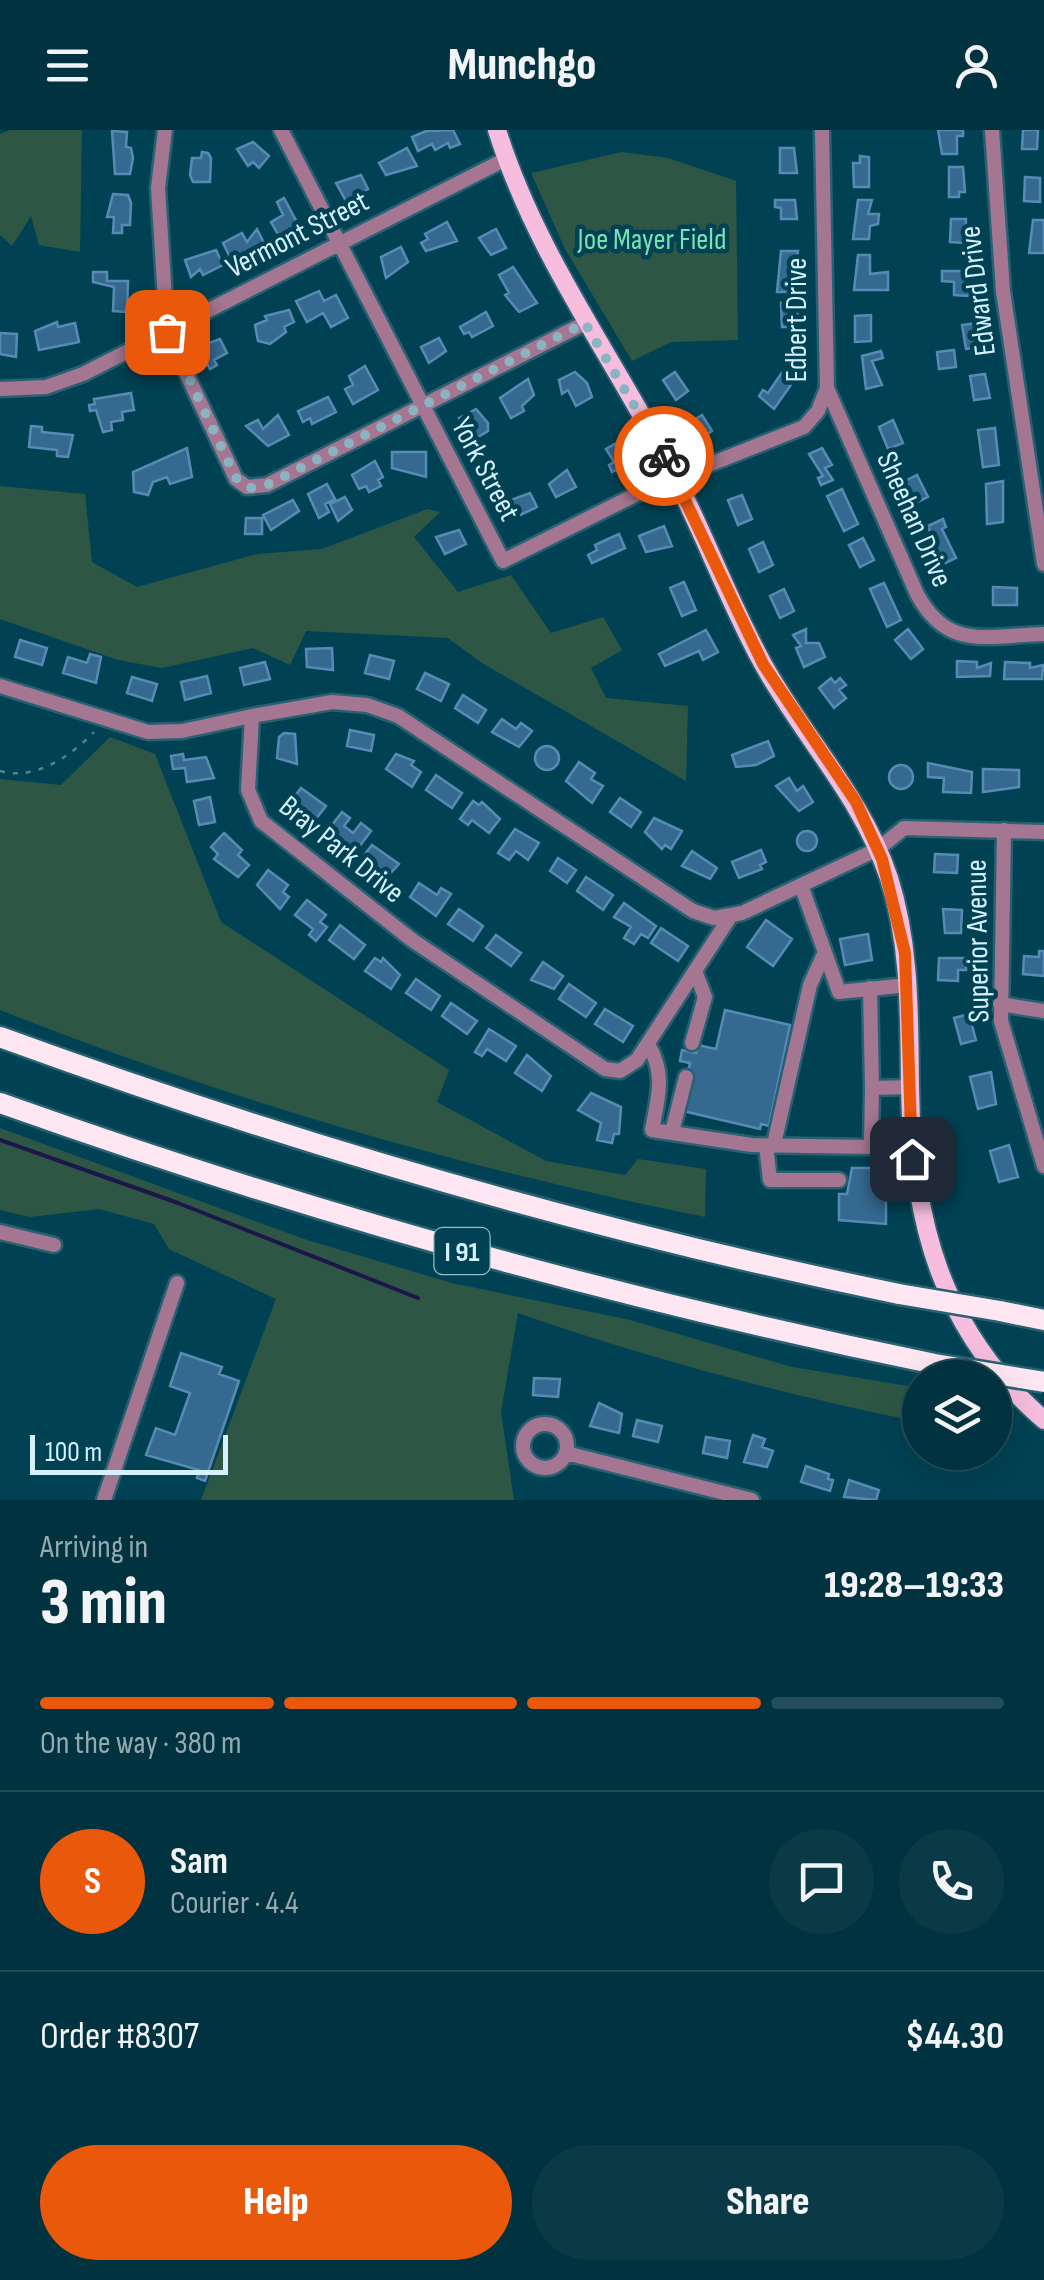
<!DOCTYPE html>
<meta charset="utf-8">
<style>
:root{--surface:#00323f;--page:#0a3a46;--text:#f1f3f6;--muted:#95aab0;--line:#224d59;--accent:#ea580c}
body{margin:0;font-family:"Sofia Sans Condensed",sans-serif;background:var(--page);color:var(--text);height:100vh;display:flex;flex-direction:column;font-size:38px;white-space:nowrap}
*{box-sizing:border-box;margin:0}
p{font-size:32px;color:var(--muted)}
.icon{flex:none;width:55px;height:55px;fill:none;stroke:currentColor;stroke-width:2;stroke-linecap:round;stroke-linejoin:round}
.map{position:relative;height:1370px;overflow:hidden}
.details{display:flex;flex-direction:column;background:var(--surface);flex:1}
.details>*{flex:none}
.buttons{position:absolute;left:902px;top:1230px;display:grid;gap:20px}
.buttons a{display:grid;place-items:center;width:110px;height:110px;border-radius:50%;background:var(--surface);box-shadow:0 10px 40px #0002,0 0 0 2px var(--line);font-size:50px}
.scale{position:absolute;left:30px;bottom:25px;width:198px;box-sizing:border-box;padding-left:10px;border:5px solid #d4f1fc;border-top:0;font-size:28px;line-height:35px;white-space:nowrap;color:#d4f1fc;-webkit-text-stroke:8px #004254;paint-order:stroke}
.pin{position:absolute;display:grid;place-items:center;width:85px;height:85px;color:#fff;margin:-42px;border-radius:20px;box-shadow:0 5px 15px #0006}
.courier{position:absolute;display:grid;place-items:center;width:100px;height:100px;margin:-50px;border:8px solid #ea580c;border-radius:50%;background:#fff;color:#222;box-shadow:0 2px 12px #0007}
.head em{font-style:normal;font-weight:800}
.head div{display:flex;flex-direction:column-reverse}
.head{display:flex;align-items:center;justify-content:space-between;height:170px;padding:0 40px}
h1{font-size:65px;font-weight:800;line-height:75px}
.bar{display:grid;grid-template-columns:repeat(4,1fr);gap:15px 10px;align-content:center;height:120px;padding:0 40px}
.bar i{height:12px;border-radius:8px;background:var(--line)}
.bar .on{background:var(--accent)}
.bar p{grid-column:span 4}
.line{display:flex;align-items:center;gap:25px;padding:0 40px;border-top:2px solid var(--line)}
.line div{flex:1}
.round{display:grid;place-items:center;flex:none;width:105px;height:105px;border-radius:52px;background:var(--page)}
.cta{display:flex;gap:20px;margin-top:auto;padding:20px 40px}
.cta a{flex:1;height:115px;border-radius:60px;background:var(--accent);color:#fff;font-size:40px;font-weight:800;line-height:115px;text-align:center}
.cta a+a{background:var(--page);color:var(--text)}
header{display:flex;justify-content:space-between;align-items:center;height:130px;padding:0 40px;background:var(--surface);font-size:45px;font-weight:800}
.map>svg:first-child{display:block}
.green{fill:#2d5744}
.lines{fill:none;stroke-linecap:round;stroke-linejoin:round}
.stream{stroke:#1d1649;stroke-width:4}
.building{fill:#356990;stroke:#578bb4;stroke-width:2.5}
.minor-casing{stroke:#266272;stroke-width:19}
.major-casing{stroke:#266272;stroke-width:22}
.highway-casing{stroke:#266272;stroke-width:25}
.path{stroke:#508493;stroke-width:2.5;stroke-dasharray:5 8;stroke-linecap:butt}
.minor{stroke:#a47691;stroke-width:14}
.major{stroke:#f6bdde;stroke-width:18}
.highway{stroke:#fee7f3;stroke-width:20}
.highway-bridge-casing{stroke:#266272;stroke-width:25;stroke-linecap:butt}
.highway-bridge{stroke:#fee7f3;stroke-width:20}
.done{stroke:#8ab4c1;stroke-width:10;stroke-dasharray:0 18}
.route{stroke:#ea580c;stroke-width:12}
.labels{text-anchor:middle;stroke-width:9;stroke-linejoin:round;paint-order:stroke}
.shield{fill:#004254;stroke:#94bcca;stroke-width:2.5}
.shield-label{font-size:28px;font-weight:bold;fill:#d4f1fc}
.street-label{font-size:30px;fill:#d4f1fc;stroke:#004254}
.park-label{font-size:30px;fill:#77e2b3;stroke:#004254}
</style>
<header><svg class="icon" aria-label="menu" viewBox="0 0 24 24"><path d="M4 6h16M4 12h16M4 18h16"/></svg>Munchgo<svg class="icon" aria-label="person" viewBox="0 0 24 24"><circle cx="12" cy="8" r="4"/><path d="M4 21q1-7 8-7t8 7"/></svg></header>
<div class="map">
<svg width="1044" height="1370" viewBox="0 0 1044 1370">
<rect width="100%" height="100%" fill="#004254"/>
<path class="green" d="M10,0H82L80,122L39,115L31,86L12,116L0,105V4Z
M622,22L668,28L736,51L738,210L671,212L632,231L565,119L531,43Z
M0,356L85,364L92,432L137,457L257,424L322,419L427,379L440,382L414,407L458,462L511,445L551,503L603,487L622,520L591,538L606,568L688,576L686,651L482,533L448,508L306,501L290,535L253,518L162,538L118,530L0,489Z
M110,607L155,624L221,792L449,940L437,972L546,1031L625,1045L638,1029L706,1039L705,1087C466,1039 228,970 0,880V649L61,655Z
M0,998L307,1110L452,1153L630,1190L792,1237L920,1258V1292C783,1264 650,1229 518,1183L501,1282L514,1370H201L276,1169L169,1119L154,1094L99,1079L30,1087L0,1080Z"/>
<g class="lines">
<path class="stream" d="M0,1010L178,1073L418,1168"/>
</g>
<path class="building" d="M453,0L460,14L450,18L448,13L435,20L432,14L418,21L412,7L426,1Z
M938,0H963V6H957V24H942Z
M1023,0H1038L1037,19H1022Z
M112,1L127,2L126,17L131,18L133,28L130,44H115Z
M253,12L269,26L259,38L253,32L248,36L237,19Z
M407,18L417,36L386,45L379,33Z
M780,18H794L797,43H780Z
M202,22L208,23L211,28L210,52H193L190,45L192,28H201Z
M860,26L869,27V57H854L853,33H860Z
M949,37H963L965,62H959V67H949Z
M361,45L368,59L346,71L336,53Z
M1025,47L1040,48V72L1024,71Z
M113,64L128,65L131,73L130,95H122V103H113L114,87H107Z
M284,68L299,96L279,106L271,92L283,85L277,72Z
M775,70H795L797,89H781V78L775,77Z
M858,70H872L868,84H879L878,94L870,96L869,109H853Z
M951,89H966L965,113L950,112Z
M1033,90H1044V123H1029Z
M447,92L457,111L426,121L421,113L428,109L425,104Z
M257,99L264,113L232,131L223,113L242,103L247,112Z
M496,99L506,118L491,125L479,108Z
M401,117L408,132L386,148L381,127Z
M216,120L223,135L203,145L200,139L191,147L185,130Z
M781,121H798L792,162H777Z
M858,125H870V144L888,142V160H854Z
M513,137L537,173L519,182L505,165L509,163L499,145Z
M942,141H969V166L954,165V152L942,151Z
M93,142H107V151H128L127,182L113,181L114,157L93,152Z
M319,161L324,171L336,165L348,188L331,197L323,183L307,192L296,171Z
M797,172L798,197H782L781,173Z
M289,180L294,192L284,197L286,202L270,214L258,211L255,195L267,190L265,186Z
M486,182L493,196L472,207L469,202L464,204L460,197Z
M871,185V211L855,212V186Z
M57,192L58,197L75,193L79,212L39,220L35,201Z
M977,193L982,216L966,219L962,195Z
M0,203L17,204L16,227L0,224Z
M439,208L446,221L429,233L421,217Z
M220,209L227,223L214,230L217,235L210,239L198,217Z
M954,220L956,237L939,239L937,222Z
M881,221L883,228L872,231L882,255L866,259L862,226Z
M365,236L378,260L353,274L345,259L353,255L349,246Z
M783,241L795,249L774,279L759,266L763,260L768,263Z
M575,242L587,253L592,267L576,276L568,260L562,264L559,250Z
M675,242L688,261L676,270L663,250Z
M985,244L990,268L974,270L970,246Z
M528,249L534,265L522,276L524,281L511,288L500,268Z
M131,263L134,280L122,282L123,290L111,292L112,300L103,302L96,280L90,281L89,275L95,274L94,269Z
M328,267L336,282L312,294L310,288L303,292L298,281Z
M476,279L488,293V301L478,307L474,300L468,304L459,288Z
M278,285L289,305L268,316L246,296L258,290L263,299Z
M702,285L712,301L699,310L689,293Z
M893,290L903,313L888,319L879,297Z
M31,296L42,297V302L73,305L68,327L57,326V320L29,317Z
M995,298L999,335L983,337L978,300Z
M620,311L632,332L612,342L609,335L614,332L606,319Z
M187,318L192,347L170,354L167,347L153,352L148,365L134,362L133,342Z
M822,318L832,335L825,338L833,350L821,355L818,348L823,346L809,324Z
M392,322H426V347L392,338Z
M375,331L383,347L378,350L381,356L369,362L366,356L359,359L352,345Z
M567,340L576,357L556,367L549,354Z
M917,345L928,367L913,374L903,352Z
M1003,351V392L987,394L986,354Z
M327,354L335,369L325,374L329,382L319,388L308,364Z
M842,359L858,394L844,401L827,366Z
M530,363L537,377L516,387L508,371Z
M742,365L752,389L738,395L728,370Z
M345,367L352,380L338,391L330,374Z
M293,370L299,381L271,400L263,385Z
M246,388H262V404H245Z
M943,389L946,397L942,399L956,428L941,435L928,396Z
M664,396L672,416L646,422L639,406Z
M459,400L466,414L445,424L436,407Z
M619,404L625,418L592,433L588,425L597,420L595,415Z
M863,408L874,430L860,437L849,415Z
M763,412L773,435L759,442L749,419Z
M684,452L696,480L682,486L670,458Z
M884,453L901,490L887,497L870,459Z
M993,457L1017,458V475H993Z
M784,459L794,481L780,488L770,466Z
M806,499V513H819L825,527L804,537L796,518L801,516L793,505Z
M908,499L923,519L911,529L895,510Z
M706,500L718,522L703,530L699,521L665,536L659,524Z
M20,510L47,518L42,535L15,527Z
M332,518L333,540L307,537L306,519Z
M90,524L101,527L96,553L63,543L68,527L87,533Z
M370,525L394,531L389,549L365,543Z
M957,531L977,532V538L991,533L990,546L957,547Z
M265,532L270,549L244,555L240,538Z
M1005,532L1030,533V538L1043,535L1042,549H1004Z
M425,543L449,554L441,571L417,559Z
M207,546L211,563L185,570L181,552Z
M132,547L157,554L152,571L127,563Z
M831,548L835,553L840,548L846,555L839,560L846,568L834,578L819,558Z
M463,565L486,580L478,593L455,578Z
M502,589L516,599L521,593L532,601L519,617L492,602Z
M350,600L374,605L371,621L347,616Z
M284,603L295,604L297,634L277,628L279,607Z
M768,611L774,626L756,635L736,637L732,625Z
M535 628a12 12 0 1 1 24 0a12 12 0 1 1-24 0Z
M183,624L184,630L206,627L214,648L187,652L185,638L173,639L171,626Z
M396,624L414,631L411,635L421,642L412,657L386,639Z
M579,632L595,643L591,649L603,656L592,673L566,651Z
M928,633L972,642L971,663L943,662L944,648L928,647Z
M889 647a12 12 0 1 1 24 0a12 12 0 1 1-24 0Z
M983,639L1019,640V657L983,662Z
M436,645L462,663L452,678L426,660Z
M789,648L797,661L803,656L813,672L799,681L776,656Z
M301,658L326,676L315,690L309,685L305,689L293,680L296,675L291,671Z
M210,667L215,692L199,695L194,671Z
M620,668L641,682L631,697L610,682Z
M473,671L479,675L482,672L500,689L489,703L472,690L468,695L460,689Z
M342,682L350,688L344,696L353,703L361,693L371,701L353,725L325,704Z
M654,688L682,701L671,719L665,715L662,719L645,702Z
M515,699L539,713L528,730L516,721L509,730L498,723Z
M797 711a10 10 0 1 1 20 0a10 10 0 1 1-20 0Z
M224,703L242,720L238,725L249,735L238,747L214,729L218,724L211,717Z
M372,715L399,734L388,746L361,729Z
M761,720L766,732L760,735L762,739L739,748L732,732Z
M692,721L717,738L710,749L682,736Z
M935,724L958,725L957,743L934,742Z
M558,728L576,740L567,753L550,741Z
M268,740L288,755L283,762L289,767L280,779L257,755Z
M586,747L613,765L603,780L577,761Z
M419,753L437,765L441,758L451,764L436,786L410,767Z
M307,770L326,785L320,792L327,797L316,811L309,805L313,799L295,785Z
M624,773L656,796L648,808L641,804L634,814L624,808L631,797L614,787Z
M459,779L483,796L473,811L448,794Z
M943,779L962,780L961,803H945Z
M766,790L792,809L773,836L747,817Z
M340,795L365,815L354,829L329,810Z
M661,798L688,816L678,831L651,813Z
M868,804L872,830L845,835L840,809Z
M496,805L521,823L511,836L486,818Z
M1039,821H1044V846L1023,844L1024,826L1039,827Z
M375,828L381,832L383,828L400,845L391,859L365,841Z
M939,828H966V840H958V851L938,850Z
M543,832L563,846L554,859L531,850Z
M416,849L440,866L431,880L406,863Z
M569,854L596,873L586,887L559,869Z
M451,873L477,891L467,904L442,886Z
M605,879L633,896L623,912L595,894Z
M725,880L790,895L769,996L761,994L760,999L683,981L692,942L688,941L690,933L680,931L682,920L696,923L698,915L716,919Z
M969,884L976,910L961,914L954,888Z
M489,899L516,916L506,931L487,919L482,926L475,922Z
M527,925L551,946L542,961L515,943Z
M991,942L996,974L978,979L970,947Z
M591,963L621,977L619,1004H614L612,1013L597,1010L601,993L578,980Z
M1009,1015L1018,1047L999,1052L990,1021Z
M852,1038H886V1094L839,1090V1064H847Z
M181,1223L222,1237L219,1244L239,1251L205,1351L197,1348L199,1340L146,1325L156,1298L175,1305L190,1263L170,1256Z
M534,1248L560,1249L558,1267L533,1265Z
M599,1273L622,1284L619,1303L590,1296Z
M637,1290L662,1296L658,1312L633,1306Z
M753,1305L765,1309L762,1317L773,1321L767,1337L744,1332Z
M706,1307L730,1311L727,1328L703,1323Z
M806,1336L829,1344L828,1349L833,1350L830,1361L801,1352Z
M849,1350L879,1360L876,1370L844,1367Z"/>
<g class="lines">
<g class="minor-casing">
<path id="minor" d="M165,0L158,58L167,202L236,349L247,357L267,355L585,193
M281,0L503,431L645,360L804,297L818,281L827,258L822,0
M992,0L1003,161L1044,434
M827,258L917,464C948,522 988,505 1044,504
M0,259L46,257L83,244L506,29
M0,556L148,602L182,601L252,586
M1004,700L1001,891L1044,1036
M801,755L839,862L908,855
M730,787L637,930L620,941L605,939L412,810L261,691L248,660L252,586L332,572L367,575L398,586L693,781L714,788L742,783L878,719L904,698L1044,702
M870,858L872,958
M1000,874L1044,881
M692,913L705,867L695,841
M648,914C666,944 658,967 652,1000L752,1015L871,1017L872,958L910,957
M672,1002L686,947
M774,1014L810,855L823,826
M766,1016L770,1050H839
M0,1102L54,1115
M523 1316a22 22 0 1 1 44 0a22 22 0 1 1-44 0Z
M566,1323L752,1370
M104,1370L177,1153"/>
</g>
<g class="major-casing">
<path id="major" d="M497,0C534,118 604,214 662,322C700,391 725,465 763,534C804,608 862,667 889,748C911,817 909,888 910,958C912,1090 941,1201 1044,1290"/>
</g>
<g class="highway-casing">
<path id="highway" d="M0,907C293,1014 593,1101 899,1164
M0,973C306,1082 617,1169 935,1234
M1000,1181L1044,1190"/>
</g>
<path class="path" d="M0,641C35,651 71,626 94,602"/>
<use href="#minor" class="minor"/>
<use href="#major" class="major"/>
<use href="#highway" class="highway"/>
<g class="highway-bridge-casing">
<path id="highway-bridge" d="M899,1164L1000,1181
M935,1234L1044,1252"/>
</g>
<use href="#highway-bridge" class="highway-bridge"/>
</g>
<g class="lines">
<path class="done" d="M167,202L236,348L250,358L267,355L585,193L664,326"/>
<path class="route" d="M664,326L763,534L856,672L882,729L905,823L912,1029"/>
</g>
<g class="labels">
<rect class="shield" x="434.5" y="1098" width="55" height="46" rx="8"/>
<g class="shield-label">
<text x="462" y="1131">I 91</text>
</g>
<g class="street-label">
<text transform="translate(297 104) rotate(-27)" y="10">Vermont Street</text>
<text transform="translate(977 161) rotate(-97)" y="10">Edward Drive</text>
<text transform="translate(796 190) rotate(-90)" y="10">Edbert Drive</text>
<text transform="translate(486 339) rotate(62)" y="10">York Street</text>
<text transform="translate(915 389) rotate(66)" y="10">Sheehan Drive</text>
<text transform="translate(342 719) rotate(39)" y="10">Bray Park Drive</text>
<text transform="translate(977 811) rotate(-91)" y="10">Superior Avenue</text>
</g>
<g class="park-label">
<text x="652" y="119">Joe Mayer Field</text>
</g>
</g>
</svg>
<div class="buttons">
<a><svg class="icon" aria-label="layers" viewBox="0 0 24 24"><path d="M12 4l9 5-9 5-9-5zM3 14l9 5 9-5"/></svg></a>
</div>
<div class="scale">100 m</div>
<div class="pin" style="left:167px;top:202px;background:#ea580c"><svg class="icon" aria-label="bag" viewBox="0 0 24 24"><path d="M5 8h14l-1 12H6zM9 8a3 3 0 0 1 6 0"/></svg></div>
<div class="pin" style="left:912px;top:1029px;background:#1f2937"><svg class="icon" aria-label="home" viewBox="0 0 24 24"><path d="M3 11l9-7 9 7M6 9v11h12V9"/></svg></div>
<div class="courier" style="left:664px;top:326px"><svg class="icon" aria-label="bike" viewBox="0 0 24 24"><circle cx="6" cy="16" r="4"/><circle cx="18" cy="16" r="4"/><path d="M6 16l4-8h5l3 8M10 8l3 8H6M13 5h3"/></svg></div>
</div>
<section class="details">
<div class="head"><div><h1>3 min</h1><p>Arriving in</p></div><em>19:28–19:33</em></div>
<div class="bar"><i class="on"></i><i class="on"></i><i class="on"></i><i></i><p>On the way · 380 m</p></div>
<div class="line" style="height:180px"><b class="round" style="background:var(--accent);color:#fff">S</b><div><b>Sam</b><p>Courier · 4.4</p></div><a class="round"><svg class="icon" aria-label="chat" viewBox="0 0 24 24"><path d="M4 5h16v11H9l-5 4z"/></svg></a><a class="round"><svg class="icon" aria-label="phone" viewBox="0 0 24 24"><path d="M5 4h4l2 5-3 2q2 4 5 5l2-3 5 2v4C11 20 4 13 5 4z"/></svg></a></div>
<div class="line" style="height:130px"><div>Order #8307</div><b>$44.30</b></div>
<div class="cta"><a>Help</a><a>Share</a></div>
</section>
